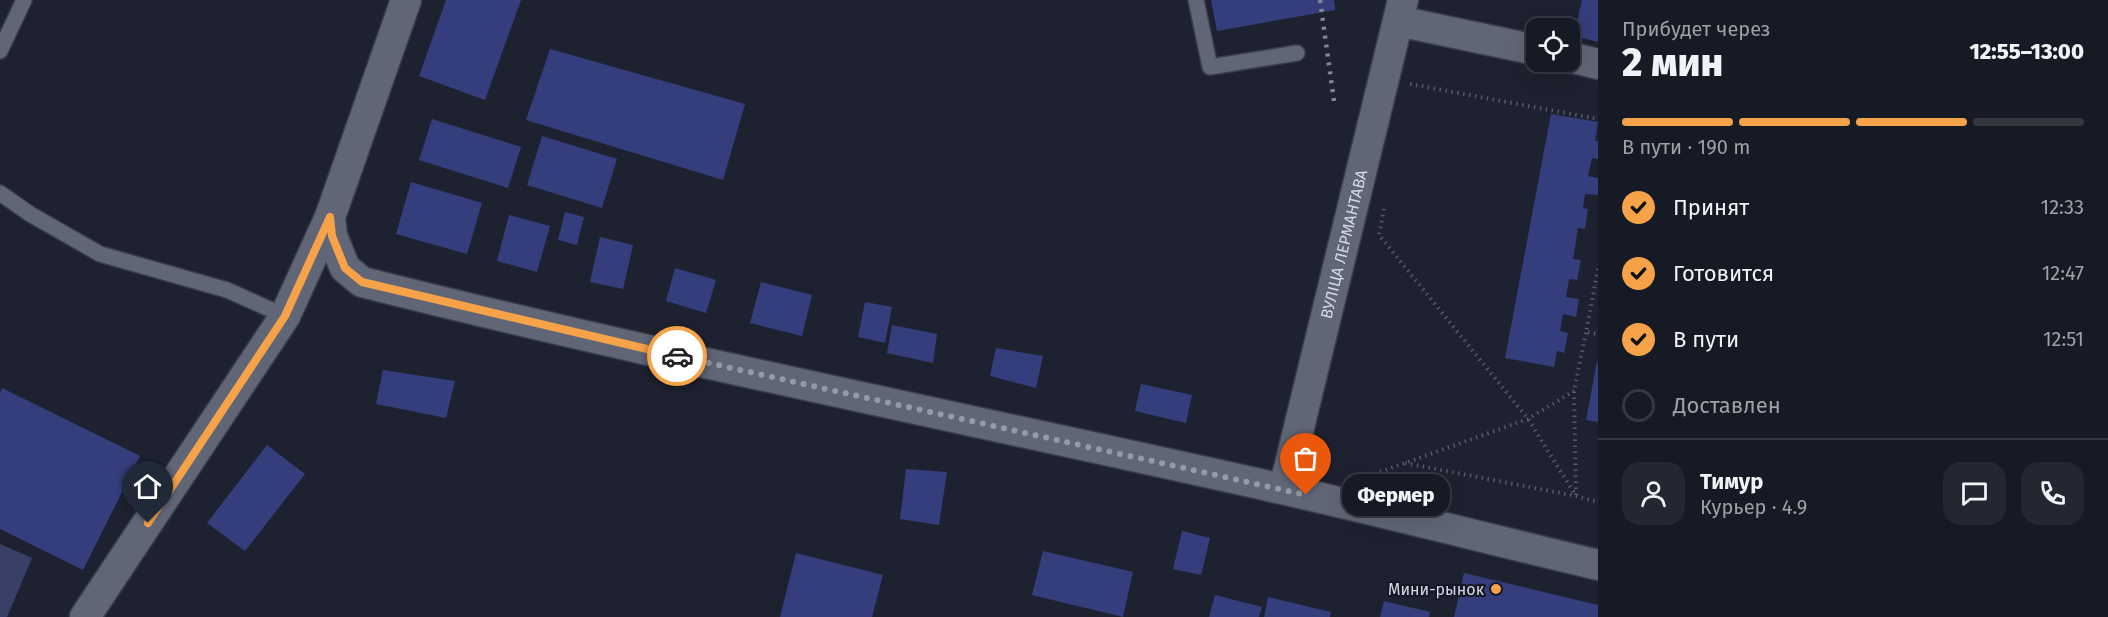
<!DOCTYPE html>
<html lang="ru">
<meta charset="utf-8">
<style>
:root{--surface:#161a24;--page:#232731;--text:#f1f3f6;--muted:#9ea1a6;--line:#353841;--accent:#f6a248}
body{margin:0;font-family:"Fira Sans",sans-serif;background:var(--page);color:var(--text);height:100vh;display:flex;flex-direction:column;font-size:22px;white-space:nowrap}
*{box-sizing:border-box;margin:0}
p{font-size:20px;color:var(--muted)}
.icon{flex:none;width:33px;height:33px;fill:none;stroke:currentColor;stroke-width:2;stroke-linecap:round;stroke-linejoin:round}
.map{position:relative;flex:1;overflow:hidden}
.details{display:flex;flex-direction:column;background:var(--surface);width:510px}
.details>*{flex:none}
.tools{position:absolute;left:1526px;top:18px;display:grid;gap:12px}
.tools a{display:grid;place-items:center;width:54px;height:54px;border-radius:12px;background:var(--surface);box-shadow:0 6px 24px #0002,0 0 0 2px var(--line);font-size:30px}
.pin{position:absolute;display:grid;place-items:center;width:51px;height:51px;color:#fff;margin:-62px -26px;border-radius:50% 50% 50% 0;rotate:-45deg;box-shadow:0 0 6px #0007}
.pin .icon{rotate:45deg}
.courier{position:absolute;display:grid;place-items:center;width:60px;height:60px;margin:-30px;border:4px solid #f6a248;border-radius:50%;background:#fff;color:#222;box-shadow:0 2px 8px #0007}
.bubble{position:absolute;height:42px;border-radius:18px;background:var(--surface);box-shadow:0 6px 24px #0002,0 0 0 2px var(--line);font-size:20px;font-weight:800;line-height:42px;text-align:center}
.overview em{font-style:normal;font-weight:800}
.overview div{display:flex;flex-direction:column-reverse}
.overview{display:flex;align-items:center;justify-content:space-between;height:102px;padding:0 24px}
h1{font-size:39px;font-weight:800;line-height:45px}
.bar{display:grid;grid-template-columns:repeat(4,1fr);gap:9px 6px;align-content:center;height:72px;padding:0 24px}
.bar i{height:8px;border-radius:4px;background:var(--line)}
.bar .current{background:var(--accent)}
.bar p{grid-column:span 4}
.line{display:flex;align-items:center;gap:15px;padding:0 24px;border-top:2px solid var(--line)}
.line div{flex:1}
.round{display:grid;place-items:center;flex:none;width:63px;height:63px;border-radius:18px;background:var(--page)}
ol{padding:0 24px;list-style:none}
li{display:flex;align-items:center;gap:18px;height:66px}
li p{margin-inline-start:auto}
li .icon{padding:6px;border-radius:50%;background:var(--accent);color:#111;stroke-width:4}
li:last-child{color:var(--muted)}
li i{width:33px;height:33px;border:3px solid var(--line);border-radius:50%}
main{display:flex;flex:1;min-height:0}
.map>svg:first-child{display:block}
.green{fill:#384067}
.building{fill:#353e7c}
.lines{fill:none;stroke-linecap:round;stroke-linejoin:round}
.service-casing{stroke:#3a3d49;stroke-width:18}
.minor-casing{stroke:#3a3d49;stroke-width:33}
.path{stroke:#565a67;stroke-width:4;stroke-dasharray:1.5 4.5;stroke-linecap:butt}
.service{stroke:#616677;stroke-width:15}
.minor{stroke:#616677;stroke-width:30}
.rail{stroke:#828691;stroke-width:4.5;stroke-dasharray:3 6;stroke-linecap:butt}
.done{stroke:#969aa5;stroke-width:6;stroke-dasharray:0 10.8}
.route{stroke:#f6a248;stroke-width:8}
.poi-dot{fill:#f6a248;stroke:#151826;stroke-width:2}
.labels{text-anchor:middle;stroke-width:4.5;stroke-linejoin:round;paint-order:stroke}
.street-label{font-size:16px;fill:#d7dae4;stroke:#151826}
.poi-label{font-size:16px;fill:#d7dae4;stroke:#151826;text-anchor:end}
</style>
<main>
<div class="map">
<svg width="1598" height="617" viewBox="0 0 1598 617">
<rect width="100%" height="100%" fill="#1e2230"/>
<path class="green" d="M0,544L32,558L7,617H0Z"/>
<path class="building" d="M446,0H521L485,100L419,76Z
M1211,0H1334L1335,10L1217,31Z
M1582,0H1598V42L1574,36Z
M550,49L745,104L723,180L526,120Z
M1551,114L1598,122L1595,141H1598V159L1592,158L1588,176L1598,178V195L1585,194L1583,208L1588,209L1585,229L1578,228L1573,259L1581,260L1577,280L1569,279L1566,297L1579,299L1576,317L1563,314L1560,331L1568,333L1564,353L1557,351L1554,367L1505,358Z
M432,119L521,147L508,188L419,160Z
M542,136L617,159L602,208L527,185Z
M411,182L482,203L467,254L396,234Z
M565,212L584,217L577,245L558,240Z
M509,215L550,226L537,272L497,261Z
M600,237L633,245L623,289L590,282Z
M675,268L716,280L706,313L666,301Z
M761,282L812,295L802,336L750,323Z
M865,302L892,307L885,343L858,337Z
M892,325L937,334L933,363L887,353Z
M996,348L1043,356L1036,388L990,376Z
M1597,362H1598V422L1586,420Z
M383,370L455,381L446,418L376,404Z
M1141,384L1192,395L1186,423L1135,411Z
M2,388L140,456L83,570L0,529V393Z
M267,445L305,474L245,551L207,523Z
M906,469L947,472L939,525L900,519Z
M1182,531L1210,538L1201,575L1173,569Z
M1043,551L1133,572L1123,617L1032,595Z
M796,553L883,575L872,617H780Z
M1464,573L1598,605V617H1454Z
M1215,595L1262,607L1259,617H1209Z
M1268,597L1331,612L1330,617H1264Z
M1384,601L1430,612L1429,617H1380Z"/>
<g class="lines">
<g class="service-casing">
<path id="service" d="M1196,0L1210,67L1297,53
M0,51L24,0
M0,193L30,214L100,254L227,290L285,316"/>
</g>
<g class="minor-casing">
<g id="minor">
<path d="M1398,21L1536,50"/>
<path d="M1569,57L1598,64"/>
<path d="M330,217L332,236L345,268L362,282C667,359 975,420 1282,489C1388,513 1493,540 1598,565"/>
<path id="s1" d="M1284,489L1403,0"/>
<path d="M85,617L285,316L330,217L406,0"/>
</g>
</g>
<path class="path" d="M1410,84L1598,119
M1384,209L1379,235L1528,419L1576,496
M1598,269L1586,332L1598,334
M1405,463L1576,496L1598,502
M1363,478L1528,419L1574,391
M1576,495L1574,391L1586,332"/>
<use href="#service" class="service"/>
<use href="#minor" class="minor"/>
<path class="rail" d="M1320,0L1334,101"/>
</g>
<g class="lines">
<path class="done" d="M677,356L1306,495"/>
<path class="route" d="M148,523L285,316L330,217L332,236L345,268L362,282L677,356"/>
</g>
<circle class="poi-dot" cx="1496" cy="589" r="6"/>
<g class="labels">
<g class="street-label">
<text dy="6" stroke="none"><textPath href="#s1" startOffset="252">ВУЛІЦА ЛЕРМАНТАВА</textPath></text>
</g>
<g class="poi-label">
<text x="1484" y="595">Мини-рынок</text>
</g>
</g>
</svg>
<div class="tools">
<a><svg class="icon" aria-label="locate" viewBox="0 0 24 24"><circle cx="12" cy="12" r="6"/><path d="M12 2v4M12 18v4M2 12h4M18 12h4"/></svg></a>
</div>
<div class="pin" style="left:1306px;top:495px;background:#ea580c"><svg class="icon" aria-label="bag" viewBox="0 0 24 24"><path d="M5 8h14l-1 12H6zM9 8a3 3 0 0 1 6 0"/></svg></div>
<div class="pin" style="left:148px;top:523px;background:#1f2937"><svg class="icon" aria-label="home" viewBox="0 0 24 24"><path d="M3 11l9-7 9 7M6 9v11h12V9"/></svg></div>
<div class="courier" style="left:677px;top:356px"><svg class="icon" aria-label="car" viewBox="0 0 24 24"><path d="M5 17H2v-5l4-1 3-4h7l3 4 3 1v5h-3M9 17h6M6 11h13"/><circle cx="7" cy="17" r="2"/><circle cx="17" cy="17" r="2"/></svg></div>
<div class="bubble" style="left:1342px;top:474px;width:108px">Фермер</div>
</div>
<section class="details">
<div class="overview"><div><h1>2 мин</h1><p>Прибудет через</p></div><em>12:55–13:00</em></div>
<div class="bar"><i class="current"></i><i class="current"></i><i class="current"></i><i></i><p>В пути · 190 m</p></div>
<ol>
<li><svg class="icon" aria-label="check" viewBox="0 0 24 24"><path d="M5 12l5 5 9-10"/></svg>Принят<p>12:33</p></li>
<li><svg class="icon" aria-label="check" viewBox="0 0 24 24"><path d="M5 12l5 5 9-10"/></svg>Готовится<p>12:47</p></li>
<li><svg class="icon" aria-label="check" viewBox="0 0 24 24"><path d="M5 12l5 5 9-10"/></svg>В пути<p>12:51</p></li>
<li><i></i>Доставлен</li>
</ol>
<div class="line" style="height:108px"><a class="round"><svg class="icon" aria-label="person" viewBox="0 0 24 24"><circle cx="12" cy="8" r="4"/><path d="M4 21q1-7 8-7t8 7"/></svg></a><div><b>Тимур</b><p>Курьер · 4.9</p></div><a class="round"><svg class="icon" aria-label="chat" viewBox="0 0 24 24"><path d="M4 5h16v11H9l-5 4z"/></svg></a><a class="round"><svg class="icon" aria-label="phone" viewBox="0 0 24 24"><path d="M5 4h4l2 5-3 2q2 4 5 5l2-3 5 2v4C11 20 4 13 5 4z"/></svg></a></div>
</section>
</main>
